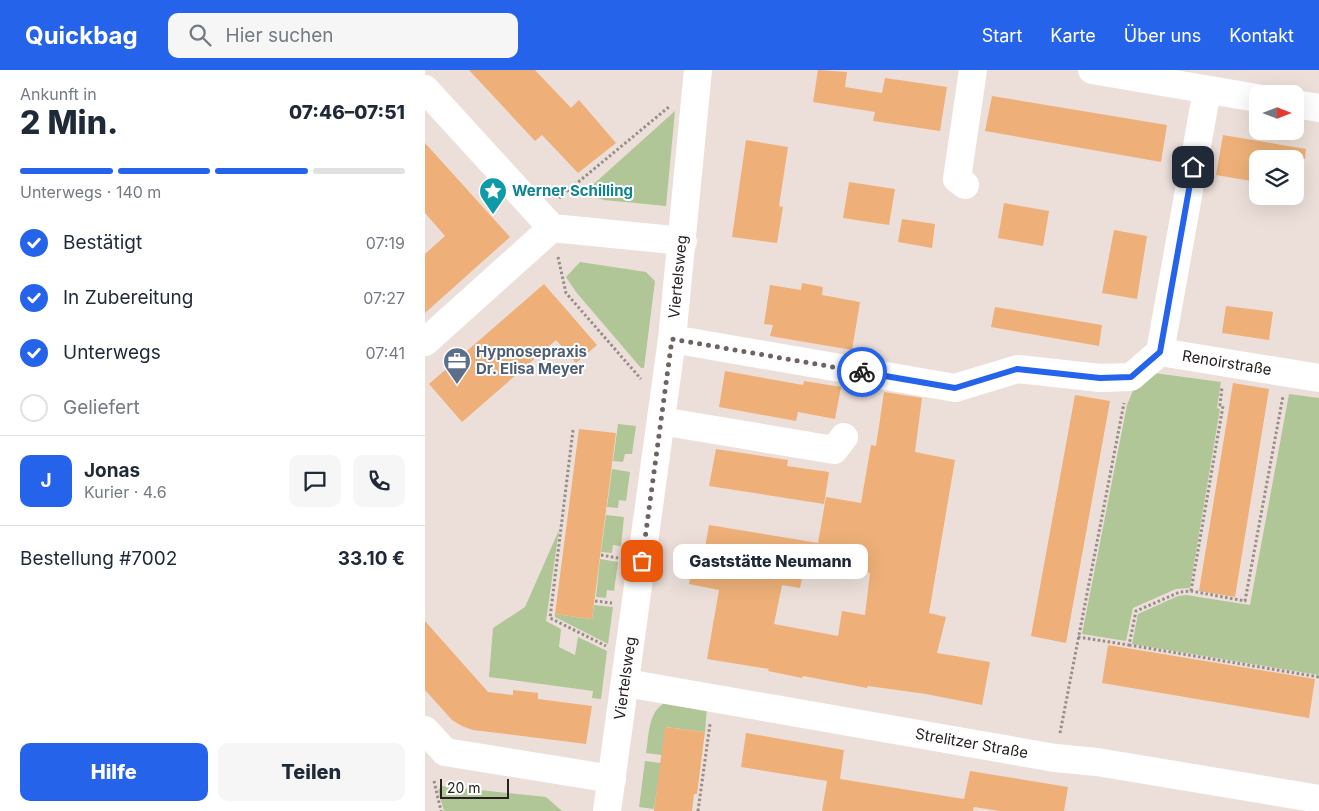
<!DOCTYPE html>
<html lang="de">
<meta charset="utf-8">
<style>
:root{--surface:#fff;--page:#f6f6f7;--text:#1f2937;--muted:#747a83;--line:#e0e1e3;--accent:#2563eb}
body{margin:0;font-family:Inter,sans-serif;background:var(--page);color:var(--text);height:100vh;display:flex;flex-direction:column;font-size:19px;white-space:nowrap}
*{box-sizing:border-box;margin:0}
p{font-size:16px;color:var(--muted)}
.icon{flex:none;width:28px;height:28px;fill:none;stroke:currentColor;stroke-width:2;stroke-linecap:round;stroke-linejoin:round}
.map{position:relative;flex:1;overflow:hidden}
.sheet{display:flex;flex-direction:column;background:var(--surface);width:425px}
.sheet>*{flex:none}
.needle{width:32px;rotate:90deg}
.buttons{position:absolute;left:824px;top:15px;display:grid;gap:10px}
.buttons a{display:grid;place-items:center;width:55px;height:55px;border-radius:10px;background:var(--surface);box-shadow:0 5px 20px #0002;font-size:25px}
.scale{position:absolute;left:15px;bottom:12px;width:69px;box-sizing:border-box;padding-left:5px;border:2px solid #272220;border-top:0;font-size:14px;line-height:18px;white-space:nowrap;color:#272220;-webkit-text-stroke:4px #fff;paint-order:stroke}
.pin{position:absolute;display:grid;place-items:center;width:42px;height:42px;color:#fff;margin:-21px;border-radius:10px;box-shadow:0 2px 8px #0006}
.courier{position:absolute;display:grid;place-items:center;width:50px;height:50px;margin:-25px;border:4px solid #2563eb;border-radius:50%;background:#fff;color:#222;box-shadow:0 1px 6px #0007}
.bubble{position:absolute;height:35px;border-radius:10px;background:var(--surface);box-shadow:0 5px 20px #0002;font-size:16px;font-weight:800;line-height:35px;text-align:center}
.head em{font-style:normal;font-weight:800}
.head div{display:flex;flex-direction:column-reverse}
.head{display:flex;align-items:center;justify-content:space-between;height:85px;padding:0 20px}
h1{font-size:32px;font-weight:800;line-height:38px}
.bar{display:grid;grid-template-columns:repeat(4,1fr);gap:8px 5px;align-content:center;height:60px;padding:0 20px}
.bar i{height:6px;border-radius:4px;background:var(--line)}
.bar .on{background:var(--accent)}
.bar p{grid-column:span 4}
.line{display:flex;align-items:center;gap:12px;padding:0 20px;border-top:1px solid var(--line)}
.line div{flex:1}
.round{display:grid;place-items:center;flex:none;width:52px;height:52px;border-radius:10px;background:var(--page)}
ol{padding:0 20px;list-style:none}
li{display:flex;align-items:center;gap:15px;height:55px}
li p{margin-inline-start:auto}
li .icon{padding:5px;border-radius:50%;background:var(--accent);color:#fff;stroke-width:4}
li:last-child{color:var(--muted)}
li i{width:28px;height:28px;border:2px solid var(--line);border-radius:50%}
.primary-button{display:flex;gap:10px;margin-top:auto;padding:10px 20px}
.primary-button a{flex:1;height:58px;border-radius:10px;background:var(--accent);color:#fff;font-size:20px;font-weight:800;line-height:58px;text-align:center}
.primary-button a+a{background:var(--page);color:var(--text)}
header{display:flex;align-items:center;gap:30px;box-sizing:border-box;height:70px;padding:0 25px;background:var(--accent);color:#fff}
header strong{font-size:24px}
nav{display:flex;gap:28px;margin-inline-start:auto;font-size:18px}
.search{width:350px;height:45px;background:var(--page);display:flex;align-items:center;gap:12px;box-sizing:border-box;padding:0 18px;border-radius:10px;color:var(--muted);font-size:19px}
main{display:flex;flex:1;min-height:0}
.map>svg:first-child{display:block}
.green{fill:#b1c697}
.building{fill:#eeb078;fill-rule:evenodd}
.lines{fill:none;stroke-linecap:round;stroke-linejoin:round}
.path{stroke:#968c88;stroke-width:3;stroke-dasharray:2.5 2.5;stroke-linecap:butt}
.minor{stroke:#fff;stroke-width:28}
.done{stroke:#6c6461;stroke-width:5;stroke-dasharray:0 9}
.route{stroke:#2563eb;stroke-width:6}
.labels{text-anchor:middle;stroke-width:4;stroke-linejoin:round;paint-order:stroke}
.culture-label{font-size:15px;font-weight:bold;fill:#0d838f;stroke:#fff;text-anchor:start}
.street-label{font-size:15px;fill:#272220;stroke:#fff}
.service-label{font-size:15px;font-weight:bold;fill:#4e5e75;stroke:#fff;text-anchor:start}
</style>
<header>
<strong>Quickbag</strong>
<div class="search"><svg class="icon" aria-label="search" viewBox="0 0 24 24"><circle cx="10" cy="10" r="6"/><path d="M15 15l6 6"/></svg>Hier suchen</div>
<nav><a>Start</a><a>Karte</a><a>Über uns</a><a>Kontakt</a></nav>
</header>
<main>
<section class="sheet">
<div class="head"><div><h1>2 Min.</h1><p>Ankunft in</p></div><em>07:46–07:51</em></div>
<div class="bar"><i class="on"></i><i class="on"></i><i class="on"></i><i></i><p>Unterwegs · 140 m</p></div>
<ol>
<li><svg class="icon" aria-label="check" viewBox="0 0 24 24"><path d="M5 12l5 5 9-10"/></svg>Bestätigt<p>07:19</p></li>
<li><svg class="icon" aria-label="check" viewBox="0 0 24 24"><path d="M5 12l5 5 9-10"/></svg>In Zubereitung<p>07:27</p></li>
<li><svg class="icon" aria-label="check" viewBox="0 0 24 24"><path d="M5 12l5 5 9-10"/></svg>Unterwegs<p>07:41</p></li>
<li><i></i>Geliefert</li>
</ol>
<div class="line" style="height:90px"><b class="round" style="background:var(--accent);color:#fff">J</b><div><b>Jonas</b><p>Kurier · 4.6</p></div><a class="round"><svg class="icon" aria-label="chat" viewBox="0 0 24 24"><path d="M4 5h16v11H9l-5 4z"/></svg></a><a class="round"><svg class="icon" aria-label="phone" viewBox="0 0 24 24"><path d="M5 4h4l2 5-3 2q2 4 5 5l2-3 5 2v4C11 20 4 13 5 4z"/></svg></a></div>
<div class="line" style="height:65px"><div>Bestellung #7002</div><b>33.10 €</b></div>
<div class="primary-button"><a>Hilfe</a><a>Teilen</a></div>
</section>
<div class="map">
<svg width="894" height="741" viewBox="0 0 894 741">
<rect width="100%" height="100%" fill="#ecdfd9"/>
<path class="green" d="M250,41L241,136L179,130L163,125L162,120Z
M155,192L221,202L230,211L219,298H216L151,222L141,207Z
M722,302L796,312L792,338L795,339L765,518L751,519L708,538L701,571L657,564L702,335L712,311Z
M864,324L894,328V605L707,574L713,544L753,526L761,525L825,535Z
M193,354L211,356L207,384H200L198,392L188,391Z
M187,399L205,402L201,431L194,430L193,438L182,437Z
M181,445L199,447L196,476L188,475L187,483L176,482Z
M134,460L121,551L136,559L134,577L150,585L153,567L182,581L176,629L167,628L168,621L64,607L68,558L100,537Z
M175,489L193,492L189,521L182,520L181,528L171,527Z
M169,535L188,537L183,574L130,547V544L167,549Z
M240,633L282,637L280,662L241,657L237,685L221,683C224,666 223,641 240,633Z
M220,691L236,693L229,739L214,737Z
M17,716L121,727L137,741H19L13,720Z"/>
<path class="building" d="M44,0H110L146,38L154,30L191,73L153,103L117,65L110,71Z
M393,0L422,2L420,17L457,23L460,8L522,17L515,61L448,51L450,42L388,32Z
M567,26L742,55L736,92L560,61Z
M798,65L881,79L880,89H832V112L791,105Z
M321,70L363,77L354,136L358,137L352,173L307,167Z
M0,73L85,167L0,243V184L20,166L0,143Z
M424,112L470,119L464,155L418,148Z
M579,133L624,141L618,176L573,168Z
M477,149L510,154L507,178L473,172Z
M689,160L722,166L712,229L677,223Z
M377,213L398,217L397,225L435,232L427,280L345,266L348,255L339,254L345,215L376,220Z
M119,214L172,275L151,293L131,270L37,352L4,314Z
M801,236L848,242L844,270L797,263Z
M570,237L677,255L674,276L566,257Z
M300,301L378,315L379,311L416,317L410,349L373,342L371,351L294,337Z
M808,313L844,319L810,527L774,521Z
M459,322L497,328L490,382L530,390L504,543L521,547L512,583L565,592L557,635L501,624L443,616L442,618L378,606L377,608L343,601L344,599L282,589L294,520L264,514L268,488L278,490L284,455L393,473L401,427L436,433L446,375L451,376ZM380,493L445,503L440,545L417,541L413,566L349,554L357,515L375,518Z
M650,325L685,331L641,573L606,566Z
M154,359L191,363L167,549L130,544Z
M291,379L363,390L362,396L404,402L399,434L284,416Z
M0,551L63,622L88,625V620L113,623V629L167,636L161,674L48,660L37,656L27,650L0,620Z
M683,575L890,609L884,648L677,613Z
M240,657L280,662L272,724H269L267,741H229Z
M321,663L419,680L415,709L539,729L545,701L643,717L639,741H575L549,737L548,741H397L402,711L316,697Z"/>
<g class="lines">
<path class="path" d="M134,128L245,36
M133,187L141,223L216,309
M148,360L125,548L181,576
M176,485L193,488
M766,521L798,336L795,335L797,317
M170,531L187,533
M653,567L704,575L711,541L755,522L766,521L820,531L858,326
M704,575L894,607
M635,663L699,333
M9,711L16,741
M273,741L285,654"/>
<g class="minor">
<path d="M667,0L832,28"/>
<path d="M0,19L127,158L258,171"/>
<path id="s1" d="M782,20L735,282L894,308"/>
<path d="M870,34L894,38"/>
<path d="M540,115L532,109L548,0"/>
<path d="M247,269L530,318L593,299L675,308L706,307L735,282"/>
<path d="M0,272L127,158"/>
<path d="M236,351L409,380L419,367"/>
<path id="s2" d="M201,613L630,688L672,692L894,729"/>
<path d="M0,660L20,682L187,709"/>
<path id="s3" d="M182,741L247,269L273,0"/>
</g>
</g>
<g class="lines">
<path class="done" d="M217,491L247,269L437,302"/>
<path class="route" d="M437,302L530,318L592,299L675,308L706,307L735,282L768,97"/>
</g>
<defs>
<g id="sight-pin" transform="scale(1.4375)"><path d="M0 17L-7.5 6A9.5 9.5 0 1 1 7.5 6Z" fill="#0f9aa8" stroke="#fff"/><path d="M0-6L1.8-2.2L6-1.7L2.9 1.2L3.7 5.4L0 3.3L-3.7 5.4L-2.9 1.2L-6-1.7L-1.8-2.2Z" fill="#fff"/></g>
<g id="office-pin" transform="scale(1.4375)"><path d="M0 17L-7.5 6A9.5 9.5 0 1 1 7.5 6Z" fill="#5c6f8a" stroke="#fff"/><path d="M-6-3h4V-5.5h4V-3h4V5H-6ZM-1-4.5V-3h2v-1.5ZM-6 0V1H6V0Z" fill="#fff"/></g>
</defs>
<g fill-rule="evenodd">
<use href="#sight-pin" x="68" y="121"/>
<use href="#office-pin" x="32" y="291"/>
</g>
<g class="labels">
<g class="culture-label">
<text x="87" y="126">Werner Schilling</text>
</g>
<g class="street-label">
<text dy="5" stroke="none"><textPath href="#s3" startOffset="539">Viertelsweg</textPath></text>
<text dy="5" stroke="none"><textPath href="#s1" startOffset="334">Renoirstraße</textPath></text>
<text dy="5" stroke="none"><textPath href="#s3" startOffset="134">Viertelsweg</textPath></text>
<text dy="5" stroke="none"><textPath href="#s2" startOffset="351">Strelitzer Straße</textPath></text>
</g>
<g class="service-label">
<text x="51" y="287">Hypnosepraxis<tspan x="51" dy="17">Dr. Elisa Meyer</tspan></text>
</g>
</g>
</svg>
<div class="buttons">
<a><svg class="needle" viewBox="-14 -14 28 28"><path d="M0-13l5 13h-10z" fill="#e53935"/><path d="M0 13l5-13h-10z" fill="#747a83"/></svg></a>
<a><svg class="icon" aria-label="layers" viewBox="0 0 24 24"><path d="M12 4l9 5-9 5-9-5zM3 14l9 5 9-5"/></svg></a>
</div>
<div class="scale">20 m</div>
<div class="pin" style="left:217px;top:491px;background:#ea580c"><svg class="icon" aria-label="bag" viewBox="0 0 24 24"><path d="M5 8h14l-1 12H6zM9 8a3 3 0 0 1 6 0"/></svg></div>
<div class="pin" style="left:768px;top:97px;background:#1f2937"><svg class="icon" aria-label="home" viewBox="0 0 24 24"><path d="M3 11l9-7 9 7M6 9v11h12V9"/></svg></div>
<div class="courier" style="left:437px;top:302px"><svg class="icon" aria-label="bike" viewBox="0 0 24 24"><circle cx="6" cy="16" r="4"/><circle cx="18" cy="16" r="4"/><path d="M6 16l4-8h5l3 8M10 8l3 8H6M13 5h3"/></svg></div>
<div class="bubble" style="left:248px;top:474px;width:195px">Gaststätte Neumann</div>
</div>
</main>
